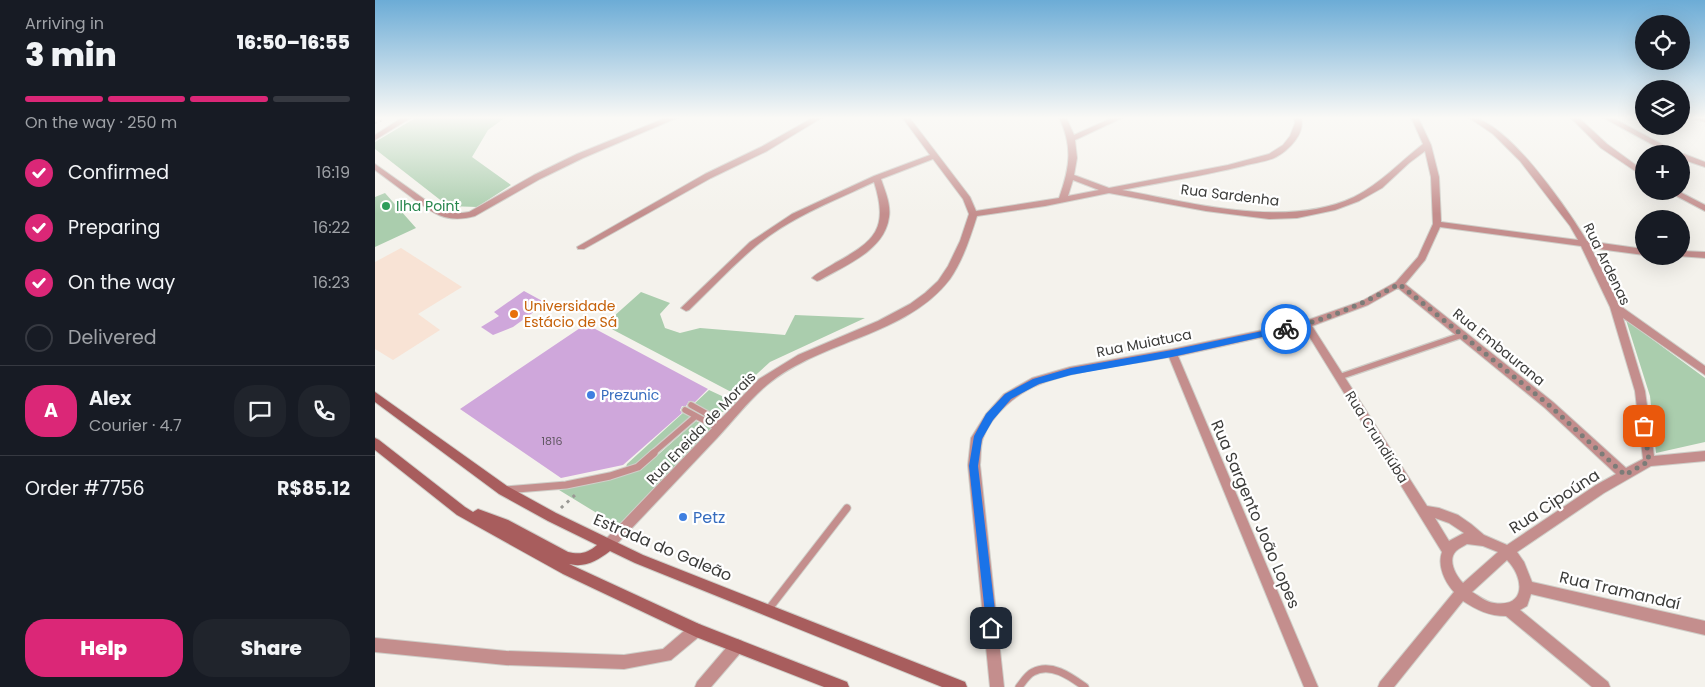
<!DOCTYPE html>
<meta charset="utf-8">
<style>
:root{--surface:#171b24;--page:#20242c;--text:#f1f3f6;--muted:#9ea1a6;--line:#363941;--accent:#db2777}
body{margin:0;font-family:Poppins,sans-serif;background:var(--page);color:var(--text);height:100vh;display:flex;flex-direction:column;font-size:19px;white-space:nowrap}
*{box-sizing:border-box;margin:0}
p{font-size:16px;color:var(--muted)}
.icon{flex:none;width:28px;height:28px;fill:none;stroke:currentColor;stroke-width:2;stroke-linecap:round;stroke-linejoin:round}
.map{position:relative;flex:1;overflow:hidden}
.drawer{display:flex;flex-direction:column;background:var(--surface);width:375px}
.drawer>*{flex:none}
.fabs{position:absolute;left:1260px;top:15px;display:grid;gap:10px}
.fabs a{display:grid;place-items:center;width:55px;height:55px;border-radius:50%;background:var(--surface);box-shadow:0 5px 20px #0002;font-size:25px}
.pin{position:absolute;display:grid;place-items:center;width:42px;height:42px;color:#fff;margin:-21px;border-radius:10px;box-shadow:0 2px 8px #0006}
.courier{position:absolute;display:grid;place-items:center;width:50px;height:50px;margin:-25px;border:4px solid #1a73e8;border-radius:50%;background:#fff;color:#222;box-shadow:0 1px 6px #0007}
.summary em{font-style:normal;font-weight:800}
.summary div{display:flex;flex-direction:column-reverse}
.summary{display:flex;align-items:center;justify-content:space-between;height:85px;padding:0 25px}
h1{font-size:32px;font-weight:800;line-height:38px}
.bar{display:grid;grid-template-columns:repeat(4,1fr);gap:8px 5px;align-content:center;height:60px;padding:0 25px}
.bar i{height:6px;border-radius:4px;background:var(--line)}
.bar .on{background:var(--accent)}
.bar p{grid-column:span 4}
.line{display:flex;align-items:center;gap:12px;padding:0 25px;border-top:1px solid var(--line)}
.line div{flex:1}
.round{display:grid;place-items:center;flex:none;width:52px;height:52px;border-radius:20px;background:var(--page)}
ol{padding:0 25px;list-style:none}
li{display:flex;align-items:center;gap:15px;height:55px}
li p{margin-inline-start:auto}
li .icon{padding:5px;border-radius:50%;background:var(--accent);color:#fff;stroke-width:4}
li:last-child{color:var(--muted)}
li i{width:28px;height:28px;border:2px solid var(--line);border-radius:50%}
.button{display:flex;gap:10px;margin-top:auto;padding:10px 25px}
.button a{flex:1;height:58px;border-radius:20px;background:var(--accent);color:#fff;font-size:20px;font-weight:800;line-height:58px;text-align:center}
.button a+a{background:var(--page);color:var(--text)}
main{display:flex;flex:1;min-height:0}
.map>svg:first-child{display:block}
.education{fill:#f8e3d5}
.green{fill:#aacdad}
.building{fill:#cfa7db}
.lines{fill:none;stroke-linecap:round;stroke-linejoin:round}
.service-far1-casing{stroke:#cfcec8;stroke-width:8}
.service-casing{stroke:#cfcec8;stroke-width:9}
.minor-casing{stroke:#cfcec8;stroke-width:2}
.secondary-casing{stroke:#cfcec8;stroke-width:2}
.path-far1{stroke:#999894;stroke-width:2;stroke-dasharray:2 3;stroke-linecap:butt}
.path{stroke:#999894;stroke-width:3;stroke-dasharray:3 5;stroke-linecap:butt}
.service-far1{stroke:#c48e8d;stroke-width:5.5}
.service{stroke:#c48e8d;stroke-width:7}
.minor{fill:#c48e8d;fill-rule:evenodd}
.secondary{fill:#a85d5d;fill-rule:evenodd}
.route{fill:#1a73e8}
.done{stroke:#7c7c78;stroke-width:5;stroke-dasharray:0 9}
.leisure-dot{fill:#2e9e5b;stroke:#fff;stroke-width:2}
.food-dot{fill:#e8710a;stroke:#fff;stroke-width:2}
.shop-dot{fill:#3f7fe0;stroke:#fff;stroke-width:2}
.labels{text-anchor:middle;stroke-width:4.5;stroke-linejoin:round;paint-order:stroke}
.number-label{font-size:11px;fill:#615762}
.street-label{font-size:14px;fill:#3c3c3a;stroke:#fff}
.leisure-label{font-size:14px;fill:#27864d;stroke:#fff;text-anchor:start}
.food-label{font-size:14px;fill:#c56008;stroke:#fff;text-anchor:start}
.shop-label{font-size:14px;fill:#366cbe;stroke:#fff;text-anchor:start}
.near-street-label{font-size:16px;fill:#3c3c3a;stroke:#fff}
.near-shop-label{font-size:16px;fill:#366cbe;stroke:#fff;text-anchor:start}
</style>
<main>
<section class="drawer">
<div class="summary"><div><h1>3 min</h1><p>Arriving in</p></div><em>16:50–16:55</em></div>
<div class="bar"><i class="on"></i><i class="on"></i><i class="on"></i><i></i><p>On the way · 250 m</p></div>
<ol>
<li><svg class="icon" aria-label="check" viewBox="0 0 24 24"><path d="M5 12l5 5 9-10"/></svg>Confirmed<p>16:19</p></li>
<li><svg class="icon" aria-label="check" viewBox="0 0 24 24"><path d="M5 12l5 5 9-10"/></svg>Preparing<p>16:22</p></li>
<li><svg class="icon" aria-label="check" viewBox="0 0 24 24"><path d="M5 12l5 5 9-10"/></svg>On the way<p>16:23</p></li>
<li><i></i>Delivered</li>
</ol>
<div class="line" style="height:90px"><b class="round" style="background:var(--accent);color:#fff">A</b><div><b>Alex</b><p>Courier · 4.7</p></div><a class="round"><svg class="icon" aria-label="chat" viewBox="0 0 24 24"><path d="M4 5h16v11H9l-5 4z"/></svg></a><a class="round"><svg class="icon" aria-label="phone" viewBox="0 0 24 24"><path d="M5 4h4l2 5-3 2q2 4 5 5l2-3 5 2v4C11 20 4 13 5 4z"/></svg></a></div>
<div class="line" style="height:65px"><div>Order #7756</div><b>R$85.12</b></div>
<div class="button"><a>Help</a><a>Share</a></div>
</section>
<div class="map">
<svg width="1330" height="687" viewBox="0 0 1330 687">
<rect width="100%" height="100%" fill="#f4f2ec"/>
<path class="education" d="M26,248L87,287L43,314L65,330L18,360L0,349V262Z"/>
<path class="green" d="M42,117H131L113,130L97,157L136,185L102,207L73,206L0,149V142Z
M10,193L41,228L0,247V197Z
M266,292L295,303L285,314L290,328L305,333L325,328L410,335L420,315L490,318L395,362L360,394L229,325Z
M1251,320L1330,378V442L1281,453L1275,396Z
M334,390L364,404L356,412H335L319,404Z
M309,412L318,417L264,464L251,467L252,464Z
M321,421L338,429L243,526L184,490L236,479L267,469Z"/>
<path class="building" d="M149,291L171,303L138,327L118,335L106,327L124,316L119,312Z
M211,324L333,389L320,402L314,401L311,406H307L305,410L307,413L248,465L186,478L85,409Z"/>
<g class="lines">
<g class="service-far1-casing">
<path id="service-far1" d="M964,377L1087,335
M316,405L348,423
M310,410L343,428
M277,454L321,416"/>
</g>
<g class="service-casing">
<path id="service" d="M130,490L191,485L235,476L263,467L279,453
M393,610L472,508
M644,687C648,682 652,675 658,672C676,662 696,677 710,687"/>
</g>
<g class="minor-casing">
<path id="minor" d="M28,117H37L0,140V135Z
M293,117H304L208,158L165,179L100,216C71,224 57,213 35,196C23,187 12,179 0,170V164L63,209L74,213H87L94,212L159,175L202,154Z
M439,117H448L392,151L336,178L209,249H203L202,247L330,174L386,147Z
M527,117H534L595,197L601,211L684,198C695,167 698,147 684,117H691L699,135L739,117H749L700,140L702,158L699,175L734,188L853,165L894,154L908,145L915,136L920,123L919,117H926C931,133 914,150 901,157C892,162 878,163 868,166C828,176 788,182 747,190C818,203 911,229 979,197C1005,184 1025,162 1048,144L1036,117H1043L1056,145L1064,177L1066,222L1203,240L1195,226L1145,161L1118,134L1093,117C1130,117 1193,210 1212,241L1269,249V255L1216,248L1244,305L1330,366V375L1248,318L1270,391L1279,456L1330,451V461L1276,466L1229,493L1142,552L1149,562L1157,582L1330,621V635L1156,594L1152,606L1145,610L1233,682L1235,687H1217L1131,616C1114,616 1102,610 1088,601L1019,687H1003L1005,682L1079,592C1070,582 1062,566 1067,552L929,328L803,356L943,687H929L794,357C754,365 703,369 665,384C642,393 617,414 608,438C605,446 606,457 605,465L629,687H615L593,465L596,438L611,414L629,394L657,378L695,367L797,349L930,321L987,301L1021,282L1043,257L1058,224L1056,177L1050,151L1034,163L1007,188L984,201L960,210L922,218L894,219L831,211L734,193L670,206L602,216C595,238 588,260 575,279C532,336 446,340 392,385C374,400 359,420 343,437C308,474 273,511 238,548L234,550L230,548L228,544L230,540L384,379L423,355L503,321L535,304L550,293L563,281L573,266L585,241L594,214L588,199L558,159L506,179C510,191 516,204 514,217C510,250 471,265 445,280L442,281L437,278C443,272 453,268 460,263C500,241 514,229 499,182C459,201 416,217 381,246C357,266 336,289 314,310L311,311L306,308L375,242L417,214L499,176L555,155ZM698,180L724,190L693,196ZM1065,227L1206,246L1235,307L1260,391L1268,459L1251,468L1178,402L1030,284L1050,260ZM1023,288L1170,408L1241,474L1221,485L1132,545L1109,535L1096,524L1083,515L1064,508L1052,506L937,326L993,305ZM1060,518L1074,523L1089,533L1074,541ZM1092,544L1108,546L1123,552L1088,583C1081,576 1072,560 1081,551C1084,548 1089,546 1092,544ZM1132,560C1149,577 1152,608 1119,603C1111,602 1104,596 1097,592Z
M1195,117H1203L1232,144L1269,171V177L1226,148Z
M1227,117H1236L1305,154H1295Z
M1321,117H1330V122L1321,119Z
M1306,154H1309L1330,162V167L1306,159Z
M1292,191H1303L1330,205V211Z
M1306,251L1330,252V258L1303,256H1306Z
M321,623L326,625L328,630L326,635L296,660L249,669L131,665L0,652V638L131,651L249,655L288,649L316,625Z
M362,639L367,641L369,646L367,651L336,687H320L322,682L357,641Z"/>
</g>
<g class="secondary-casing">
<path id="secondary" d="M0,392L132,486L181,513L268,555L585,680L590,682L592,687H567L260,563L235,551C222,561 210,568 194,564L324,624L472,682L474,687H449L321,637L188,574L82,515L0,450V438L4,440L90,507L98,512L103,509L133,520L193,552C205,555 213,553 222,545L173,521L124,494L0,402Z"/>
</g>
<path class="path-far1" d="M0,123L8,120"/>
<path class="path" d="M186,508L200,495"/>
<use href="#service-far1" class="service-far1"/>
<use href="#service" class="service"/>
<use href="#minor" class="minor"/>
<use href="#secondary" class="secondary"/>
</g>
<linearGradient id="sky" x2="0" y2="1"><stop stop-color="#6cacd6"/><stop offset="0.55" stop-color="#faf9f6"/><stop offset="1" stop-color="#faf9f6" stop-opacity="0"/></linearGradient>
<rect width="1330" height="214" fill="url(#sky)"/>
<path class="route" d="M911,326L915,329L914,331L797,357L696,375L664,384L636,399L618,420L607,439L603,466L622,628L620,632L616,633L612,632L594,466L599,436L611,414L630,394L658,379L696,368L797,350Z"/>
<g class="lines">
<path class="done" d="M911,329C951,320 988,304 1024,284L1174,405L1250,475L1274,461L1269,426"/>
</g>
<circle class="leisure-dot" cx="11" cy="206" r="5"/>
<circle class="food-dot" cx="139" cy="314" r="5"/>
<g class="shop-dot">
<circle cx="216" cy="395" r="5"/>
<circle cx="308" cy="517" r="5"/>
</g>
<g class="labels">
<g class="number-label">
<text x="177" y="445">1816</text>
</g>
<g class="street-label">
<text transform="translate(855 195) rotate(7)" y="5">Rua Sardenha</text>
<text transform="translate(1232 264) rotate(64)" y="5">Rua Ardenas</text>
<text transform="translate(769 343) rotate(-11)" y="5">Rua Muiatuca</text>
<text transform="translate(1124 347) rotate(39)" y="5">Rua Embaurana</text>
<text transform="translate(326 428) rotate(-46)" y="5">Rua Eneida de Morais</text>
<text transform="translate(1002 437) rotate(58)" y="5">Rua Crundiúba</text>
</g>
<g class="leisure-label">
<text x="21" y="211">Ilha Point</text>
</g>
<g class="food-label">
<text x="149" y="311">Universidade<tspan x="149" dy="16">Estácio de Sá</tspan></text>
</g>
<g class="shop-label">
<text x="226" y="400">Prezunic</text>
</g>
<g class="near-street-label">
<text transform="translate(1179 501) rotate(-33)" y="6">Rua Cipoúna</text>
<text transform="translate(881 514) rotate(67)" y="6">Rua Sargento João Lopes</text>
<text transform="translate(288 547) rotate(23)" y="6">Estrada do Galeão</text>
<text transform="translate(1245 590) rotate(13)" y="6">Rua Tramandaí</text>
</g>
<g class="near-shop-label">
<text x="318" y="523">Petz</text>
</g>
</g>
</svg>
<div class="fabs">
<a><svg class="icon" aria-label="locate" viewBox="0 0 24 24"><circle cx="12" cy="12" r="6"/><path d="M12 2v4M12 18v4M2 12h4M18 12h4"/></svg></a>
<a><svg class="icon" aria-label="layers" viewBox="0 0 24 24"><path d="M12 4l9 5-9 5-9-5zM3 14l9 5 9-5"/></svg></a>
<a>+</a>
<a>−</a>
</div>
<div class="pin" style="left:1269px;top:426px;background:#ea580c"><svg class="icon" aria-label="bag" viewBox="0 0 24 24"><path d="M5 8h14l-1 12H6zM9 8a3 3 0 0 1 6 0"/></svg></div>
<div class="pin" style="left:616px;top:628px;background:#1f2937"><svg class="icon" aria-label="home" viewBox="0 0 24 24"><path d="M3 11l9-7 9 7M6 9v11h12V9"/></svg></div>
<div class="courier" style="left:911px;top:329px"><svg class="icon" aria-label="bike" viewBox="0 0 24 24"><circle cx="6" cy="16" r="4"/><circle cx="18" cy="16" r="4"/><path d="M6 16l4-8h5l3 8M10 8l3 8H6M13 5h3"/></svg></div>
</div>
</main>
